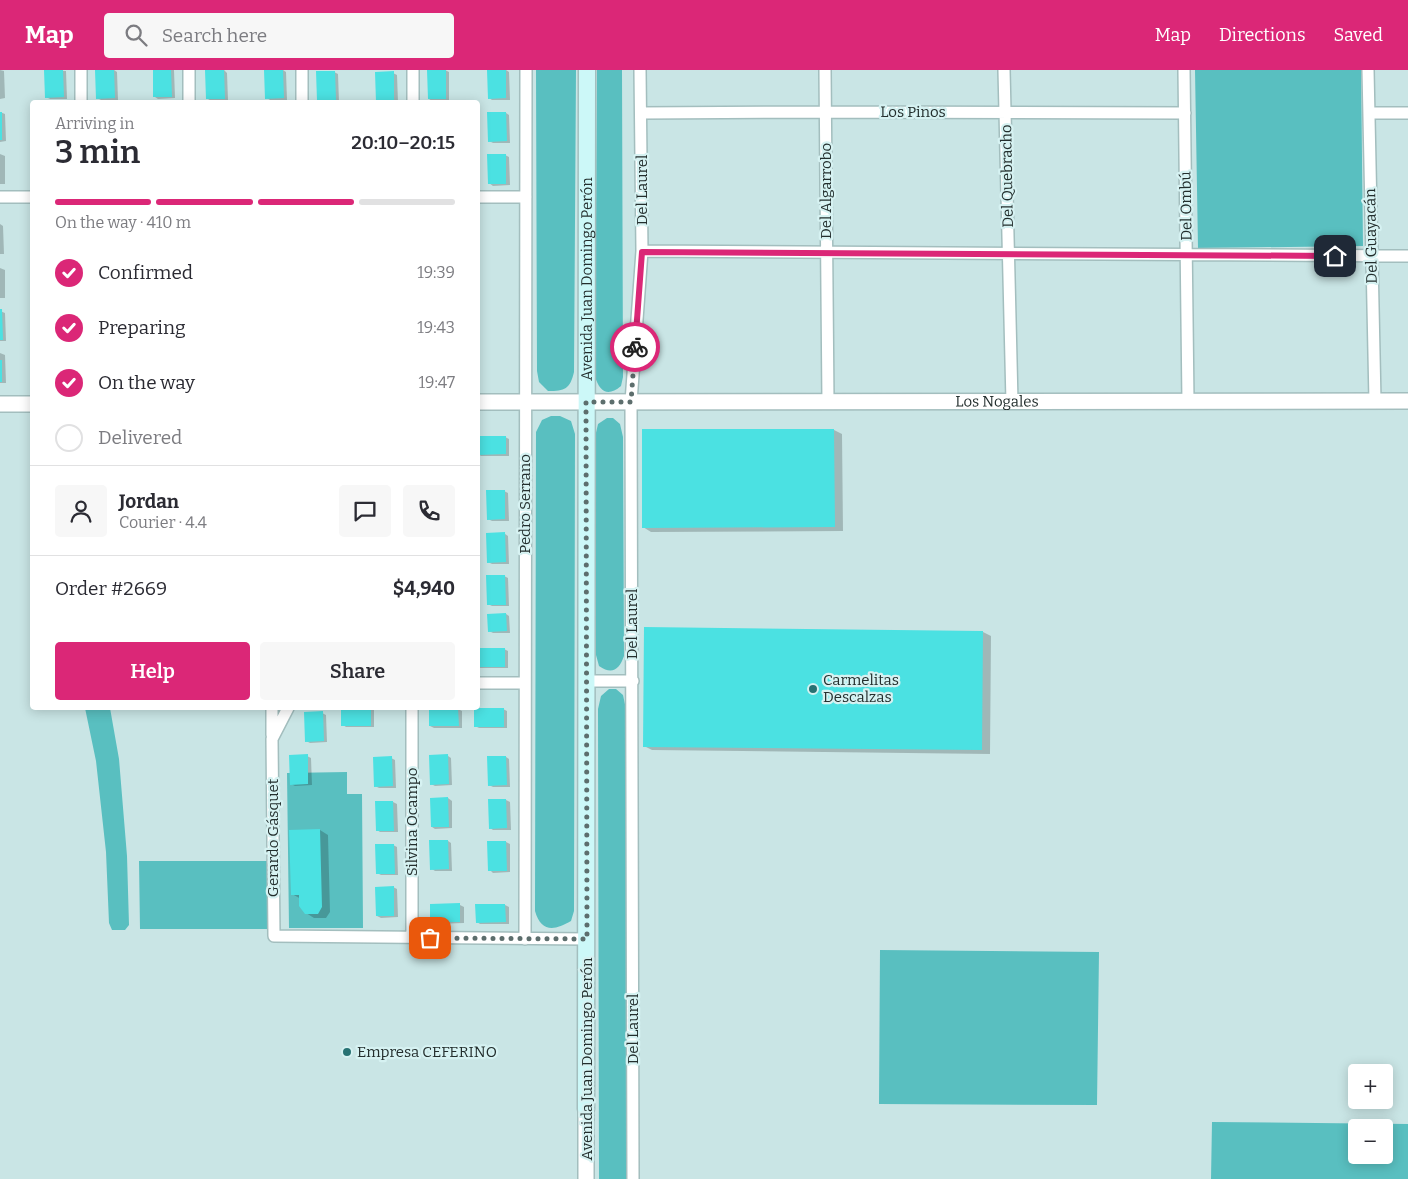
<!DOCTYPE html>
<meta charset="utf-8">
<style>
:root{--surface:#fff;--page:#f7f7f7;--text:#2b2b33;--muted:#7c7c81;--line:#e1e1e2;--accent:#db2777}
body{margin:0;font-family:Bitter,serif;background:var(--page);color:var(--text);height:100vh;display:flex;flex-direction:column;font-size:19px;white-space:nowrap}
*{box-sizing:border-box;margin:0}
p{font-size:16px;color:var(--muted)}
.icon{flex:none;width:28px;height:28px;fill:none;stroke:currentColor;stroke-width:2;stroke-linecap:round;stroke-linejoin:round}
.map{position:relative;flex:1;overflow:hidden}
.sheet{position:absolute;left:30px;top:30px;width:450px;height:610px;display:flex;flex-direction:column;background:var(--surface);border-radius:5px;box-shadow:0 2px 12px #0003}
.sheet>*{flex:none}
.tools{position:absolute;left:1348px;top:994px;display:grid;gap:10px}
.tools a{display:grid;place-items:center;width:45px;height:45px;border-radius:5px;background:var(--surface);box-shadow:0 2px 12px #0003;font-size:25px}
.pin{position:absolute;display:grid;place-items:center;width:42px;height:42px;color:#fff;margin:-21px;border-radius:10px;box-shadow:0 2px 8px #0006}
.courier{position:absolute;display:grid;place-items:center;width:50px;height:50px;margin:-25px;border:4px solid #db2777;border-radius:50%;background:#fff;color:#222;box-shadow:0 1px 6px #0007}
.summary em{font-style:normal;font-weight:600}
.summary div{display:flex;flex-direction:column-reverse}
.summary{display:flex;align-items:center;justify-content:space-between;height:85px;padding:0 25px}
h1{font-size:32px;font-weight:600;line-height:38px}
.bar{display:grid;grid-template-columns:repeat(4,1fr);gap:8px 5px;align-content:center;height:60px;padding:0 25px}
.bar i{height:6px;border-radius:4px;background:var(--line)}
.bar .active{background:var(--accent)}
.bar p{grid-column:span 4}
.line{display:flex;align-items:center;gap:12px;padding:0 25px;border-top:1px solid var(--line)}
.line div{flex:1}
.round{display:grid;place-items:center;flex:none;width:52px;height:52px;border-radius:5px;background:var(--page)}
ol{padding:0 25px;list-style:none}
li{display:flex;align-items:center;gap:15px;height:55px}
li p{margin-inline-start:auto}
li .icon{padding:5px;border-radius:50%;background:var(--accent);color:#fff;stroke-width:4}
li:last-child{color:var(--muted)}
li i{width:28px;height:28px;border:2px solid var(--line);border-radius:50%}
.button{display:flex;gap:10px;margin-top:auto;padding:10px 25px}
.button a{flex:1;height:58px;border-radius:5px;background:var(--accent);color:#fff;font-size:20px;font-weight:600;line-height:58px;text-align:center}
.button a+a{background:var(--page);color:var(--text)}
header{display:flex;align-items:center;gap:30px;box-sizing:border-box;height:70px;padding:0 25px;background:var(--accent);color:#fff}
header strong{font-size:24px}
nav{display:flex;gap:28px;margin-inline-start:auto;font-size:18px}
.search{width:350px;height:45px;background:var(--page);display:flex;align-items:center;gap:12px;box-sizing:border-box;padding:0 18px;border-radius:5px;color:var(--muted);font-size:19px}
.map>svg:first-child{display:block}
.green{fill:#59bfc0;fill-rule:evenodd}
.shadow{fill:#0003}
.building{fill:#4be1e2}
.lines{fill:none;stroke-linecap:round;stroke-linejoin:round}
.minor-casing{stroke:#a3bebe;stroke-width:14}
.tertiary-casing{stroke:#a3bebe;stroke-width:18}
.secondary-casing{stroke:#a3bebe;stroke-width:19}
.minor{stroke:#fff;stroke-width:11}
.tertiary{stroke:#fff;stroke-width:15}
.secondary{stroke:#ccf8f8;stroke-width:16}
.done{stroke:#5d6e6d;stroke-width:5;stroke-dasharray:0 9}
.route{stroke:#db2777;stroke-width:6}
.poi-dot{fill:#277273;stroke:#d6f2f2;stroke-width:2}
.labels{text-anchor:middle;stroke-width:4.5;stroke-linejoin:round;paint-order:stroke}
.street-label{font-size:15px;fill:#232e2d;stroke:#d6f2f2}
.poi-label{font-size:15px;fill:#232e2d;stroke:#d6f2f2;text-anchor:start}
</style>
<header>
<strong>Map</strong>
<div class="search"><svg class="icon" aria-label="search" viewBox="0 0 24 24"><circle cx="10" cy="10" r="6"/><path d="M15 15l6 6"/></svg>Search here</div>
<nav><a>Map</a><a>Directions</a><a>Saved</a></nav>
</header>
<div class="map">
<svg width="1408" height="1109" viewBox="0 0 1408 1109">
<rect width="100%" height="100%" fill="#c9e5e5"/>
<path class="green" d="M536,0H576L574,302C570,319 565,321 548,321L539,312L537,301Z
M597,0H622L623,307L621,316C608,327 600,322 595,307Z
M1195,0H1361L1363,176L1198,178Z
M551,346H560L571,351L575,364L574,841L571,851C554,861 541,862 535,841L536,362L542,350Z
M607,348H613L620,354L623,367L624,586C619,600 612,605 599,596L596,585L595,367L598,354Z
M609,619H616L623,625L626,639L627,1109H599L598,639L601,626Z
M85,638H110L119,689L127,786L129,855L125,860H112L109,853L106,782L96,691Z
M347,702V724H362L363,858H289L287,703Z
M139,791H267V859H140Z
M880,880L1099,882L1097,1035L879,1034Z
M1212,1052L1408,1054V1109H1211ZM1356,1058H1384V1085H1356Z"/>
<path class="shadow" d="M0,0L4,1L5,28L0,29Z
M46,0L66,1L67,29H50L46,27Z
M97,0H114L117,2L118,30H101L97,28Z
M154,0H174L175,28L158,29L155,27Z
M224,0L227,3L228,30L211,31L208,29Z
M266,0H283L286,2L287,30H270L267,28Z
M445,0L449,2V30L432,31L429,29Z
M506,0L509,2L510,30H492L489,28Z
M334,2L338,4L339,32H322L318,30Z
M393,3L397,5L398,32H380L377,31Z
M0,42L5,44L6,71L0,72Z
M506,43L509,45L510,73H493L489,71Z
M0,84L5,86V114H0Z
M505,85L509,87L510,115L493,116L489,113Z
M0,154L3,156L4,184H0Z
M0,198L5,200V228H0Z
M0,241L5,243L6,271H0Z
M0,283L5,285L6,313H0Z
M643,360H834L842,364L843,461L651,462L643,457Z
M478,367H505L509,369V386H481L478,384Z
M504,421L508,423L509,451H492L488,449Z
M505,464L508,466L509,494H492L488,492Z
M504,506L508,508L509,536H492L488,534Z
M506,544L509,546L510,563H493L489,561Z
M983,562L991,566L990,684L652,680L644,676Z
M478,579H504L508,581V598H480L478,597Z
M371,638L374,640V657H346L343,655Z
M430,639H458L462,641V658H434L430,656Z
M503,639L507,641V658H479L475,656Z
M322,643L326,645L327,672L310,673L306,671Z
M307,686L311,688L312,715L295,716L291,714Z
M448,686L451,688L452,715L435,716L431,714Z
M506,687L509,689L510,717H493L489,715Z
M391,688L395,690L396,718H379L375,716Z
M448,728L452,731V758L435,759L432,757L431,729Z
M489,730H506L510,732L511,760H493L490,758Z
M393,732L397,734L398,762H380L377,760Z
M320,760L328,765L330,842L326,848H314L306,843L301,829L292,824L291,761Z
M448,771L451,773L452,801H435L432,799Z
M506,772L510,774V802L493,803L490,800Z
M393,775L397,777L398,805H381L377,803Z
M393,817L397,819L398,847L381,848L377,846Z
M460,835L464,837V853L435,854L432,851Z
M477,835H505L509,837V854H480L477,852Z"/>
<path class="building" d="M44,0H63L64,27L45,28Z
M95,0H114L115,28L96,29Z
M153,0H171L172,27H153Z
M205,0H224L225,29H206Z
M264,0H283L284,28L265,29Z
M427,0H446V29H428Z
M487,0H506V28L488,29Z
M316,1H335L336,30L317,31Z
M394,1V31L376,32L375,2Z
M0,42H2V70H0Z
M487,42H506L507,71L488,72Z
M487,84H506V114H488Z
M0,239H2L3,270H0Z
M0,290H2V312H0Z
M642,359H834L835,457L642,458Z
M478,366H506V384L478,385Z
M486,420H505V449L487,450Z
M505,462L506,492L487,493L486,463Z
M486,505H505L506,535H487Z
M506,543L507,561L488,562L487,544Z
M644,557L983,561L982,680L643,677Z
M478,578H505V597H478Z
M341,638H371V656H341Z
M429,638H458L459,656H429Z
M474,638H504V657H474Z
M323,641L324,671L305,672L304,642Z
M308,684V714L290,715L289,685Z
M448,684L449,714L430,715L429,685Z
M392,686L393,716L374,717L373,687Z
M487,686H506L507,715L488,716Z
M448,727L449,757H431L430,728Z
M488,729H506L507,758L489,759Z
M375,731H393L394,761H376Z
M320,759L322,837L318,844H305L299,836V825H291L289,760Z
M429,770H448L449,799L430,800Z
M487,771H506L507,801H488Z
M375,774H394L395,804H376Z
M394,816V846H376L375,817Z
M460,833V852H430V834Z
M475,834H505L506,852L476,853Z"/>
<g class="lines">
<g class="minor-casing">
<path id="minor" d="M189,0V32
M825,0L828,332
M1004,0L1012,332
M1184,0L1188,332
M1368,0L1375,331
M81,32V0
M302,32V0
M413,32V0
M641,43L825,42L1185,43
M1369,43H1408
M0,127H32
M478,127H526
M642,181L1408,186
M586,611H633
M478,613H525
M272,638V665
M288,638L272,669L274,866L587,869
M412,867V638
M525,869L526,0
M633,1109L631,332L642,181L640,0"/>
</g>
<g class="tertiary-casing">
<g id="tertiary">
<path id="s1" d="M478,332L1408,331"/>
<path d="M0,334H32"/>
<path d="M586,1039V1109"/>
</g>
</g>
<g class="secondary-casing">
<g id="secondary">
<path id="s2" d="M586,1039L587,0"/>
</g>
</g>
<use href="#minor" class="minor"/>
<use href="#tertiary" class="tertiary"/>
<use href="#secondary" class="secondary"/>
</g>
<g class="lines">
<path class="done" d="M430,868L587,869L586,332H631L635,277"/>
<path class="route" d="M635,277L642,182L1335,186"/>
</g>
<g class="poi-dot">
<circle cx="813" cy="619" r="5"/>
<circle cx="347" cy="982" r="5"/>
</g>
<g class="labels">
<g class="street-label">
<text x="913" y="47">Los Pinos</text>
<text transform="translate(1007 106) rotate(-91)" y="5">Del Quebracho</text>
<text transform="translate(642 120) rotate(-90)" y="5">Del Laurel</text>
<text transform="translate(826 121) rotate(-90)" y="5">Del Algarrobo</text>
<text transform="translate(1186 136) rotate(-91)" y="5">Del Ombú</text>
<text transform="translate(1371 166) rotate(-91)" y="5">Del Guayacán</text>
<text dy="5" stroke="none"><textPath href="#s2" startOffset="830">Avenida Juan Domingo Perón</textPath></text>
<text dy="5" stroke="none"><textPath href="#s1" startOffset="519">Los Nogales</textPath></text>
<text transform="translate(525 434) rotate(-90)" y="5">Pedro Serrano</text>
<text transform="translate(632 554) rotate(-90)" y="5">Del Laurel</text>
<text transform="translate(412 752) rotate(-90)" y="5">Silvina Ocampo</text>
<text transform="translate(273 768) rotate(-90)" y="5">Gerardo Gásquet</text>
<text transform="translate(633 959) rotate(-90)" y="5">Del Laurel</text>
<text transform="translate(587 989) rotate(-90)" y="5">Avenida Juan Domingo Perón</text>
</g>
<g class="poi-label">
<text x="823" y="615">Carmelitas<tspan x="823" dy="17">Descalzas</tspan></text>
<text x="357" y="987">Empresa CEFERINO</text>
</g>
</g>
</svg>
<div class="tools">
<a>+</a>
<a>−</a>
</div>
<div class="pin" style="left:430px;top:868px;background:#ea580c"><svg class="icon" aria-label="bag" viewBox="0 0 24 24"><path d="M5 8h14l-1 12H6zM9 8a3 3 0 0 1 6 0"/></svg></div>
<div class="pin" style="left:1335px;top:186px;background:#1f2937"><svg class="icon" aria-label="home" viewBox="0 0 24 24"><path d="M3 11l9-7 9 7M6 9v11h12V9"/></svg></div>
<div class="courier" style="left:635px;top:277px"><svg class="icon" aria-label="bike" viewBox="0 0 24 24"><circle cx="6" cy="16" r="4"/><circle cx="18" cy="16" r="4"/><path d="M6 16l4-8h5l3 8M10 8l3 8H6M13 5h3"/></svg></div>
<section class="sheet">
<div class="summary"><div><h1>3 min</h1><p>Arriving in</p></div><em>20:10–20:15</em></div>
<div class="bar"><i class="active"></i><i class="active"></i><i class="active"></i><i></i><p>On the way · 410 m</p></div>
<ol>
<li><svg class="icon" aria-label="check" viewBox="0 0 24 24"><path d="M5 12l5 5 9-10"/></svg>Confirmed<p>19:39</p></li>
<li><svg class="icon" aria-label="check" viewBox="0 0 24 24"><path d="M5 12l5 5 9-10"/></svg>Preparing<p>19:43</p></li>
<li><svg class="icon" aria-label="check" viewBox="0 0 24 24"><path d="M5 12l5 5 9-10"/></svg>On the way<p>19:47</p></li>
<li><i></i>Delivered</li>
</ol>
<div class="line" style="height:90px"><a class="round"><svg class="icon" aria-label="person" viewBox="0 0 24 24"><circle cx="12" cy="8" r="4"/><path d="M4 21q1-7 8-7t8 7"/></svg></a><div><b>Jordan</b><p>Courier · 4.4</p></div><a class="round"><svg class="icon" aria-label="chat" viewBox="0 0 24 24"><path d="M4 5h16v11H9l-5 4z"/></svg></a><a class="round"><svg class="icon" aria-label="phone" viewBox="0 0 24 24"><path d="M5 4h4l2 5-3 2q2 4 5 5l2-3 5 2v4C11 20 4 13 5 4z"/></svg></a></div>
<div class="line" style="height:65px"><div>Order #2669</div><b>$4,940</b></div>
<div class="button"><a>Help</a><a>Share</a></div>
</section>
</div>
